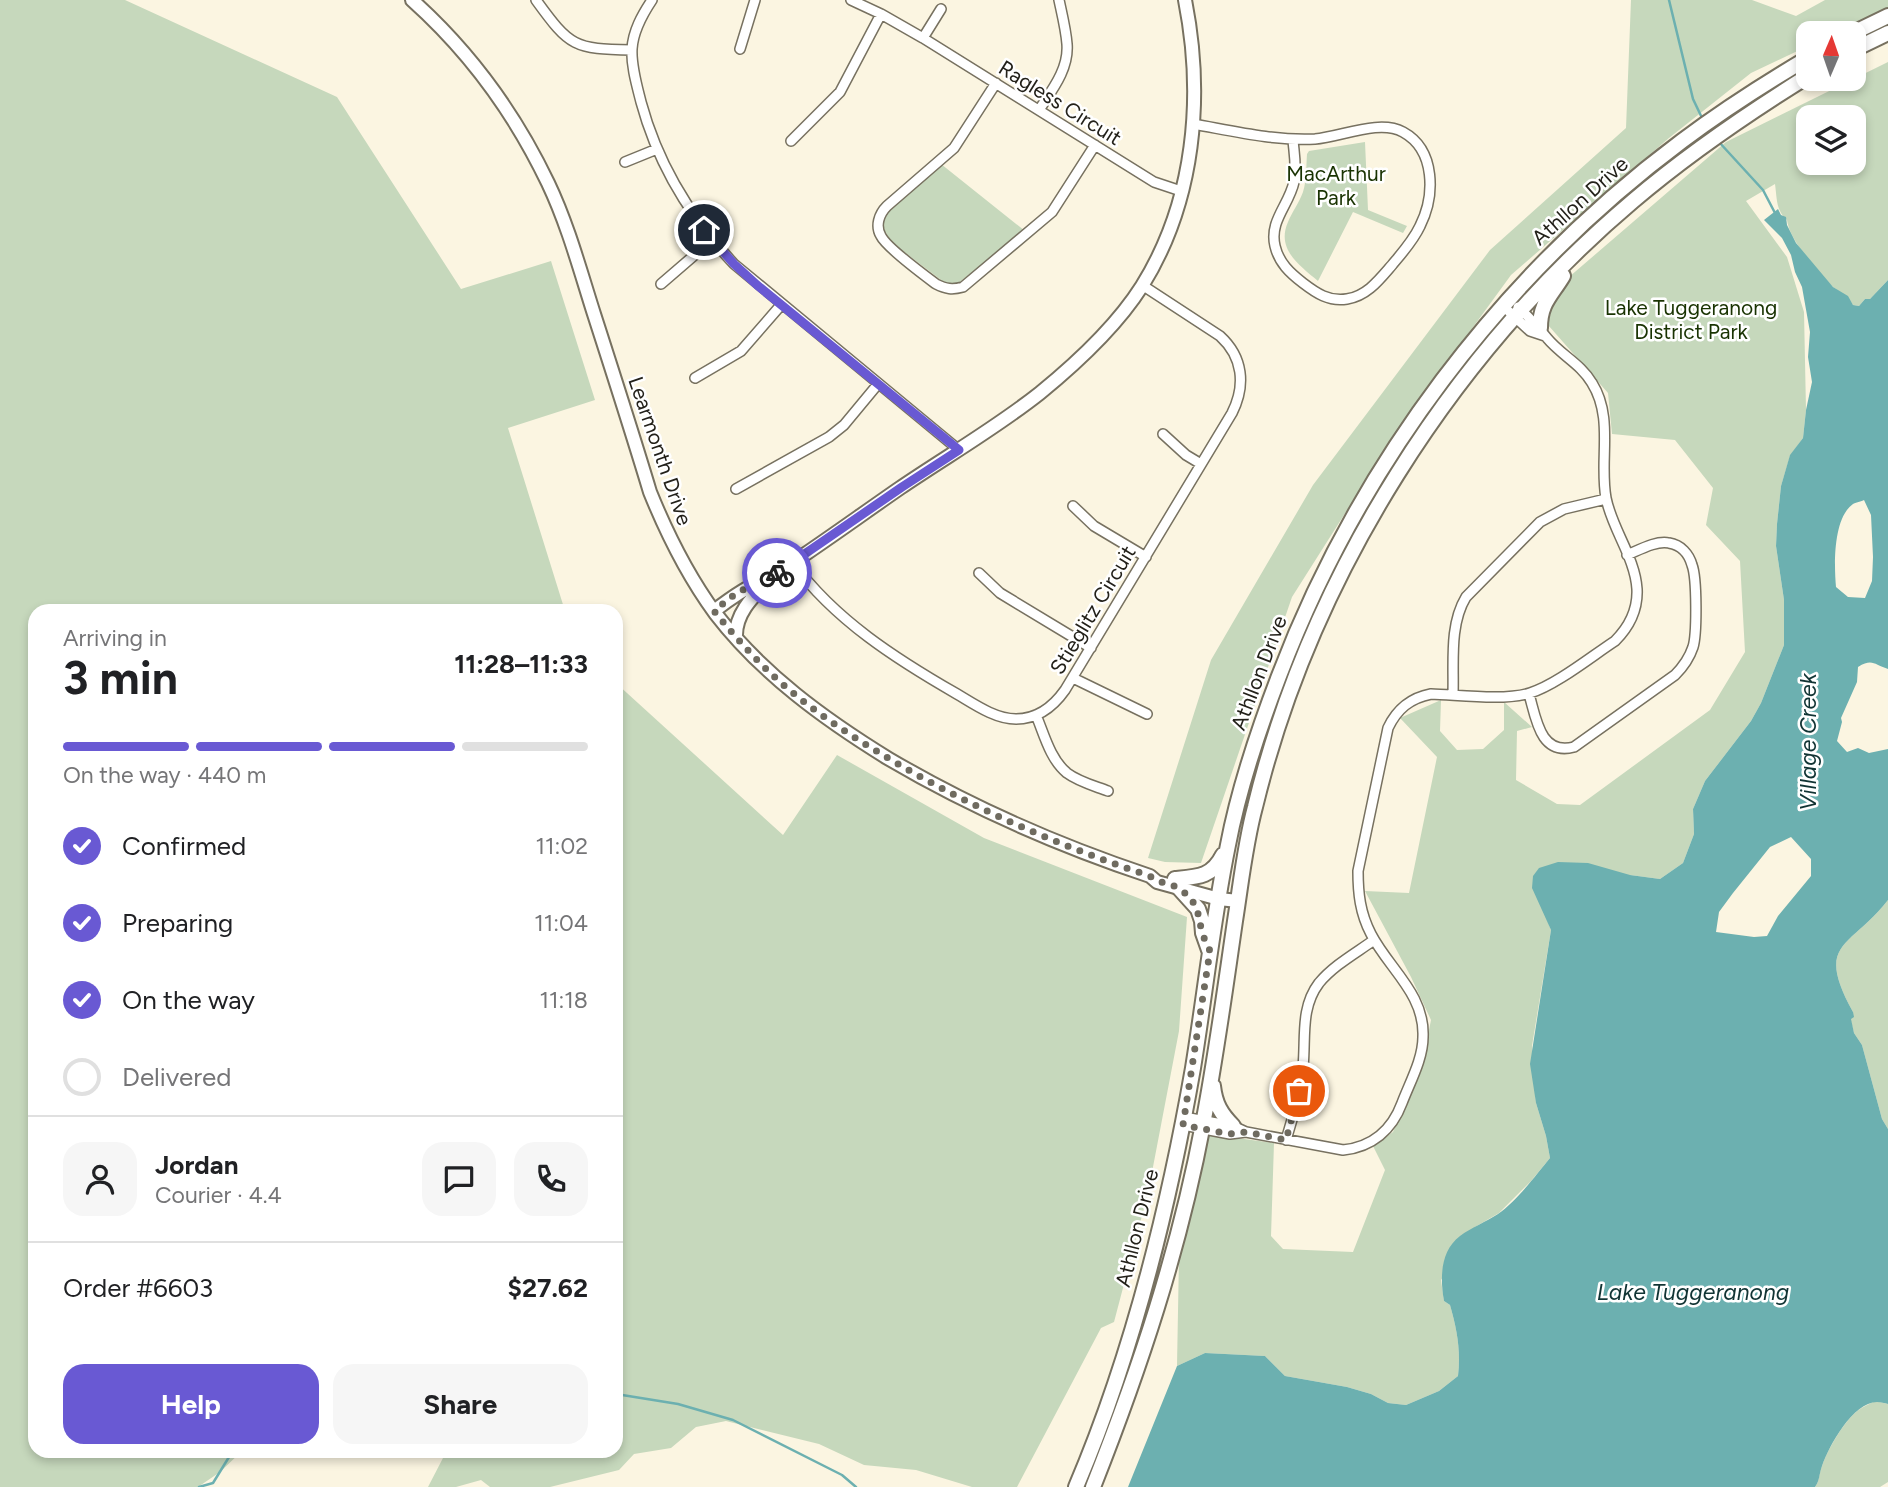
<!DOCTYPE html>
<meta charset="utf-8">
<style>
:root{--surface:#fff;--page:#f6f6f6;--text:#202124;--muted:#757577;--line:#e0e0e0;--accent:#6959d3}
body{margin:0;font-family:Figtree,sans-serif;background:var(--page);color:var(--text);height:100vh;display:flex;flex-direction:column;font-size:26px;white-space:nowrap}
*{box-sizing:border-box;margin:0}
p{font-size:23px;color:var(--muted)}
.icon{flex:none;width:38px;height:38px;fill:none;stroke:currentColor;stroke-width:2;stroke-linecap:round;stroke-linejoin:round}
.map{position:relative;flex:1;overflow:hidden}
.drawer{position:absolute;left:28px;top:604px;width:595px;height:854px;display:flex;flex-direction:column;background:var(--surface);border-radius:21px;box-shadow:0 4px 10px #0003}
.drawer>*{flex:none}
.needle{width:46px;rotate:2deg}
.buttons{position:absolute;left:1796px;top:21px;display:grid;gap:14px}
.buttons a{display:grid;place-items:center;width:70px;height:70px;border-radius:14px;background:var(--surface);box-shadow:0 4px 10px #0003;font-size:35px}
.pin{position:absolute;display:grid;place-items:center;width:60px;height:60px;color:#fff;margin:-30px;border:4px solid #fff;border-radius:50%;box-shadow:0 2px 7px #0007}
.courier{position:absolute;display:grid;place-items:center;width:70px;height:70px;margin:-35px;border:5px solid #6959d3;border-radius:50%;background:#fff;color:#222;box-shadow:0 2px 9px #0007}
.summary em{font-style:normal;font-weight:700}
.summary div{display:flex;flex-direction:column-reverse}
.summary{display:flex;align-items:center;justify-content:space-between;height:119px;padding:0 35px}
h1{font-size:46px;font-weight:700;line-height:52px}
.bar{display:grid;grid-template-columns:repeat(4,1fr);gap:10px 7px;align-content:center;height:84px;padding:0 35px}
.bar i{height:9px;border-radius:5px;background:var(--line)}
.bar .selected{background:var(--accent)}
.bar p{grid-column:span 4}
.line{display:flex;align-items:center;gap:18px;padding:0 35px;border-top:2px solid var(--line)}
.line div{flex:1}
.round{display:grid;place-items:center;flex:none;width:74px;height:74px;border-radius:21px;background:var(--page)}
ol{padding:0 35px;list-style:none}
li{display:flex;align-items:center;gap:21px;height:77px}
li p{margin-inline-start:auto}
li .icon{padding:7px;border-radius:50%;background:var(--accent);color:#fff;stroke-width:4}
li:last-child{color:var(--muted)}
li i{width:38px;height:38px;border:4px solid var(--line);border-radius:50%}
.button{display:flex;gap:14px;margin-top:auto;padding:14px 35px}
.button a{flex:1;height:80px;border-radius:21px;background:var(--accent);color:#fff;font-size:28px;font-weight:700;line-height:80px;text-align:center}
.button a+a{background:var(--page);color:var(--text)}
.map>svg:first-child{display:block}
.green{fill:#c6d8bc;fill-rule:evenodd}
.water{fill:#6cb0b0;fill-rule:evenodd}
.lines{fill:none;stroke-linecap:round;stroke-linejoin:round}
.stream{stroke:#6cb0b0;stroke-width:2.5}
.minor-casing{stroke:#777160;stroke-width:12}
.tertiary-casing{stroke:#777160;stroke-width:16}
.primary-casing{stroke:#777160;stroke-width:18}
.minor{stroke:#fff;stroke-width:9}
.tertiary{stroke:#fff;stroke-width:12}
.primary{stroke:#fff;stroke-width:14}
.done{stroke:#6f6b60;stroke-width:7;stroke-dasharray:0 12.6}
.route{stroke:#6959d3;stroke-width:9}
.labels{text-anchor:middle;stroke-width:5;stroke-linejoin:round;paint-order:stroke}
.street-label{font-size:21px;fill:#23211a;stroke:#fff}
.park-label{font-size:21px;fill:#193302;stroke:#fff}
.water-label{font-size:23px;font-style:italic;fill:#113434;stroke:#fff}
</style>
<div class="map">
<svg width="1888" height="1487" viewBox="0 0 1888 1487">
<rect width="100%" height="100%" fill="#fbf5e1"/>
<path class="green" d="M0,0H125L337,97L461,289L551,261L595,400L508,428L565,611H35V1451H242L220,1472L198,1487H0Z
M1631,0H1752L1796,16L1825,0H1888V8L1835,33H1808V46L1751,73L1669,138L1511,275L1396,433L1292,597L1201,863L1165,862L1148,858L1211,660L1313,485L1490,250L1626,128Z
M1888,62V280L1870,299H1865L1859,306L1853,305C1846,293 1841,294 1832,286C1818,274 1789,239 1787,220C1776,211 1777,198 1775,184L1746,201L1787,257L1804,312L1806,410L1803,438L1790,456L1781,486L1777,524L1776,546L1784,600V645L1761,703L1751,721L1705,781L1693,809L1694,834L1683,863L1660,879L1630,875L1545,914L1551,930L1532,1046L1536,1103L1546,1136L1550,1158L1531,1181L1499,1213L1475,1227L1441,1280L1444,1301L1450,1305C1457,1329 1461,1351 1458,1376L1439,1391L1406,1405L1388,1403L1371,1394L1347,1387L1285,1376L1265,1356L1205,1353L1177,1366L1179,1257L1207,1134L1274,1143L1271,1236L1283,1249L1353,1252L1385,1170L1373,1146L1393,1132L1423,1060L1431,1020L1411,977L1365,891L1409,893L1437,757L1400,718L1441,700L1440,731L1457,750L1483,749L1504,730V702L1532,727L1517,731L1516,780L1557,804L1580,805L1710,710L1745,652L1740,561L1706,525L1713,488L1675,440L1612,434L1608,393L1533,308L1726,142ZM1808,117H1853V163H1808Z
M1365,142L1368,210L1407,226L1403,233L1353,212L1318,281C1299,265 1276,249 1288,222C1292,212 1299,203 1303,192C1307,179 1306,167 1307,154L1309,151Z
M941,164L1025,231L957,284L945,283L891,242L885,231L882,221L887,211Z
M616,683L783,835L837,755L984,838L1187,917L1179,1031L1148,1193L1114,1322L1101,1328L1017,1487H972L916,1470L864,1465L819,1444L726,1421L696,1427L671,1448L634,1454L619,1470L550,1487H490L481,1480L456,1487H428L443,1458L458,1451H616Z
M1888,900V1129L1882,1119L1862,1045L1854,1033L1850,1018L1853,1012C1814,941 1850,949 1888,900Z
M1875,1401L1888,1404V1482L1880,1487H1815C1820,1480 1819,1473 1822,1466C1828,1449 1845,1419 1860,1409C1864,1406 1870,1404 1875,1401Z"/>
<path class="water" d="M1778,209L1781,215L1786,217L1787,225L1796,243L1833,287L1848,296L1853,305L1859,306L1865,299H1870L1888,280V669C1874,665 1873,658 1858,667L1857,682L1841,718L1842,722L1837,741L1847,752L1858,748L1869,753L1888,749V900C1850,949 1814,941 1853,1012L1854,1017L1851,1019L1854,1033L1862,1045L1882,1119L1888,1129V1404C1884,1403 1881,1402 1877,1402C1853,1402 1829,1446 1822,1466C1819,1474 1820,1480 1815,1487H1128L1177,1366L1205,1353L1265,1356L1285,1376L1347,1387L1371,1394L1388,1403L1406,1405L1439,1391L1458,1376C1461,1351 1457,1329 1450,1305L1444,1301C1440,1279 1440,1251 1460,1236C1472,1227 1486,1222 1498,1214C1516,1202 1536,1175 1550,1158L1546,1136L1536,1103L1530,1064L1551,930L1532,888L1533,876L1539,868L1558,862L1588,863L1630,875L1660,879L1683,863L1694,834L1693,809L1705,781L1751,721L1761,703L1784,645V600L1776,546L1777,524L1781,486L1790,455L1803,438L1806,410L1812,382L1808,357L1810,332L1802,287L1795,272L1791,255L1782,238L1764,220ZM1864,500L1871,515L1873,557L1872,581L1865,598L1848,597L1836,587C1834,565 1833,518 1853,504C1855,503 1862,501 1864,500ZM1791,837L1811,859V876L1778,916L1767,936L1754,937L1716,932L1719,912L1733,893L1770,847Z"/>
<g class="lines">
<path class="stream" d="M1669,0L1693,99L1703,120
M1719,142L1763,190L1775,213
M616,1394L678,1404L733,1420L842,1475L856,1487
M199,1487L213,1483L229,1457L235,1451"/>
<g class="minor-casing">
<path id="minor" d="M536,0C570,47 574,49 632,50
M652,0C642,15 633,31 632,49C631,66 637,86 641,102C658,165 690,217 734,264L959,450
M851,0L881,14L923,38L1154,182L1181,191
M923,38L941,9
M740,49L755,0
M996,83L954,148L887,206C879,214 875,226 881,236C886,247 924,275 936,284C946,289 952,290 963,287L1052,212L1095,145
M1039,110C1052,90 1069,69 1067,44C1066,30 1062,14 1059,0
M1193,124C1233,131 1274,141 1315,139C1341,137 1379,119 1403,132C1436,150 1435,196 1420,226C1413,241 1402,253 1392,265C1379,280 1367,296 1347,299C1329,302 1316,293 1303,283C1290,273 1279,263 1275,246C1269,221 1289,205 1294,182C1297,168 1294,153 1293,140
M791,141L840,92L881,14
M625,162L657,149
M661,284L712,240
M1503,306L1530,331L1545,336
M695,378L741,351L781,305
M1163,434L1186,455L1201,464
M736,489L829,437L844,425L878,384
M1073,506L1094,526L1146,557
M793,563C835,620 896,659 957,694C974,704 995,719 1016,719C1037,719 1053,707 1065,690L1232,413C1246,385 1243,357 1220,336L1142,285
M979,573L1000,593L1091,648
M1073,678L1147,714
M1529,694C1536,718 1540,756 1574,747L1675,675C1683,667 1689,659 1693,647C1697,634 1697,578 1692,565C1689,554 1681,545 1669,543C1657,540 1639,550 1627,555
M1453,695C1454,663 1449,625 1466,597L1540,522L1564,509L1606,499
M1036,715C1044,734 1050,759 1067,773C1079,782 1095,786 1108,791
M1184,1117L1233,1126L1246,1132L1343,1150C1372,1147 1392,1130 1402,1103C1410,1082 1423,1059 1423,1037C1425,994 1389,969 1371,934C1360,913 1358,893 1358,871L1388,728C1397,709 1410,698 1431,694C1460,695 1504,701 1530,693C1556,685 1592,656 1615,641C1629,627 1638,610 1637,589C1635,557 1612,529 1606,498C1599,460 1614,418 1592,383C1581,364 1561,355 1547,338C1538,327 1529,317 1518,307
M1183,1125L1230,1134L1246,1132
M1286,1140C1293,1116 1301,1092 1303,1067C1306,1038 1300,1008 1319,983C1334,965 1356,953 1374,940"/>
</g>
<g class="tertiary-casing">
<path id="tertiary" d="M412,0C469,51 515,114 548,183C568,225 580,270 594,314C613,373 632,432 650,492C667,534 688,576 715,613C762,674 824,719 889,759C974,809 1057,845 1150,876L1157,882L1219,899L1238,901
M714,611C732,597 749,585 770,577
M736,637C735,611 757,593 774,575C817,547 858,517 900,488C947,456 996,428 1040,393C1078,362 1116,327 1142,286C1195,201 1204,96 1185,0"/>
</g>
<g class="primary-casing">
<path id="primary" d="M1853,33L1888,16
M1853,50L1888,33
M1540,328C1540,303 1551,296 1563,276
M1175,879C1198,877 1212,877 1223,855
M1179,888L1198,909L1202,921L1203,933L1209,950
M1213,1086C1215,1104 1221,1114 1233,1126
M1076,1487C1133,1353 1168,1211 1193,1068C1205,994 1213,918 1228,845C1239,787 1258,731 1279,676C1359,465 1501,276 1682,141C1722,111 1764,84 1808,58
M1093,1487C1140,1368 1179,1251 1203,1124C1216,1057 1225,989 1235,921C1241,883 1245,844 1255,807C1311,575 1452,354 1633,201C1688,154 1747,114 1808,76"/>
</g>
<use href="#minor" class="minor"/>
<use href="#tertiary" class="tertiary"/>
<use href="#primary" class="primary"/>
</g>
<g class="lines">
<path class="done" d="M777,573L758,581L734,595L714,611C737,639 760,665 787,688C820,716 856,739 893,761C974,809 1060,846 1150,876C1160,884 1172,883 1181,890C1201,905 1197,916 1203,935C1205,941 1208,946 1210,951L1183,1125L1230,1134L1246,1132L1286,1140L1299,1091"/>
<path class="route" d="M704,230L734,264L757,285L959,450L902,487L777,573"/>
</g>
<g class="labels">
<g class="street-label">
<text transform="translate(1060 103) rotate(32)" y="7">Ragless Circuit</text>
<text transform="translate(1580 201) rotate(-42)" y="7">Athllon Drive</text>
<text transform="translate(660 451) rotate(71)" y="7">Learmonth Drive</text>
<text transform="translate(1093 610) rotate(-59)" y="7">Stieglitz Circuit</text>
<text transform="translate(1259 673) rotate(-69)" y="7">Athllon Drive</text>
<text transform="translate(1137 1228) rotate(-76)" y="7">Athllon Drive</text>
</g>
<g class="park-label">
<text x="1336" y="181">MacArthur<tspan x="1336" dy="24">Park</tspan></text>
<text x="1691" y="315">Lake Tuggeranong<tspan x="1691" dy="24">District Park</tspan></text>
</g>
<g class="water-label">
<text transform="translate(1808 742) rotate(-90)" y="8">Village Creek</text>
<text x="1693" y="1300">Lake Tuggeranong</text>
</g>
</g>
</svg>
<div class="buttons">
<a><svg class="needle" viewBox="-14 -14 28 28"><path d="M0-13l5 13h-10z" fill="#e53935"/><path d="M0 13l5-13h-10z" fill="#757577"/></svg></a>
<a><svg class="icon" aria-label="layers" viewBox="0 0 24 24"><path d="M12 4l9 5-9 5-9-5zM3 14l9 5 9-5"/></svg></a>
</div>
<div class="pin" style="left:1299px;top:1091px;background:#ea580c"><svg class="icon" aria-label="bag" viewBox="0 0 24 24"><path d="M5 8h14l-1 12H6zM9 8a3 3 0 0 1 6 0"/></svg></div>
<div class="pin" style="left:704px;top:230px;background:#1f2937"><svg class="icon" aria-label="home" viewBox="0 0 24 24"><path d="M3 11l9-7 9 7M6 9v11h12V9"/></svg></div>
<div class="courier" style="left:777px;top:573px"><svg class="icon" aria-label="bike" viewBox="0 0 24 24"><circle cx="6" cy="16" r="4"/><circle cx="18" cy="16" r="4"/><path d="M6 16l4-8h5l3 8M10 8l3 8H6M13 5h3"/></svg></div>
<section class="drawer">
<div class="summary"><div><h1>3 min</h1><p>Arriving in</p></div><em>11:28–11:33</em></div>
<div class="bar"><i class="selected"></i><i class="selected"></i><i class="selected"></i><i></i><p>On the way · 440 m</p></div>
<ol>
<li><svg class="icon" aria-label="check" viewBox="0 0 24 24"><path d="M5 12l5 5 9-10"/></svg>Confirmed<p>11:02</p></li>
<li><svg class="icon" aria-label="check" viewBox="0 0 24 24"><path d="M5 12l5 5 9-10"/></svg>Preparing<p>11:04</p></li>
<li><svg class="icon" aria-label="check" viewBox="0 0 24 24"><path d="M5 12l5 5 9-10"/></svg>On the way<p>11:18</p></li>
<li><i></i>Delivered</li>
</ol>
<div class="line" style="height:126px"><a class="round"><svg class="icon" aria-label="person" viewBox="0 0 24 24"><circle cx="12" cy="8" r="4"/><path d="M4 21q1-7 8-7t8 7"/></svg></a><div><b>Jordan</b><p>Courier · 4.4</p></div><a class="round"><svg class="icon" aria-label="chat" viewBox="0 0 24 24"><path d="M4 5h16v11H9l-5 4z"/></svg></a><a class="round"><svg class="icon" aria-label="phone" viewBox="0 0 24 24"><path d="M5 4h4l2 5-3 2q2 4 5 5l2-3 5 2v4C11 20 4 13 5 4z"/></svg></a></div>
<div class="line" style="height:91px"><div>Order #6603</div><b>$27.62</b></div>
<div class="button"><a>Help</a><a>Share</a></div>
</section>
</div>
